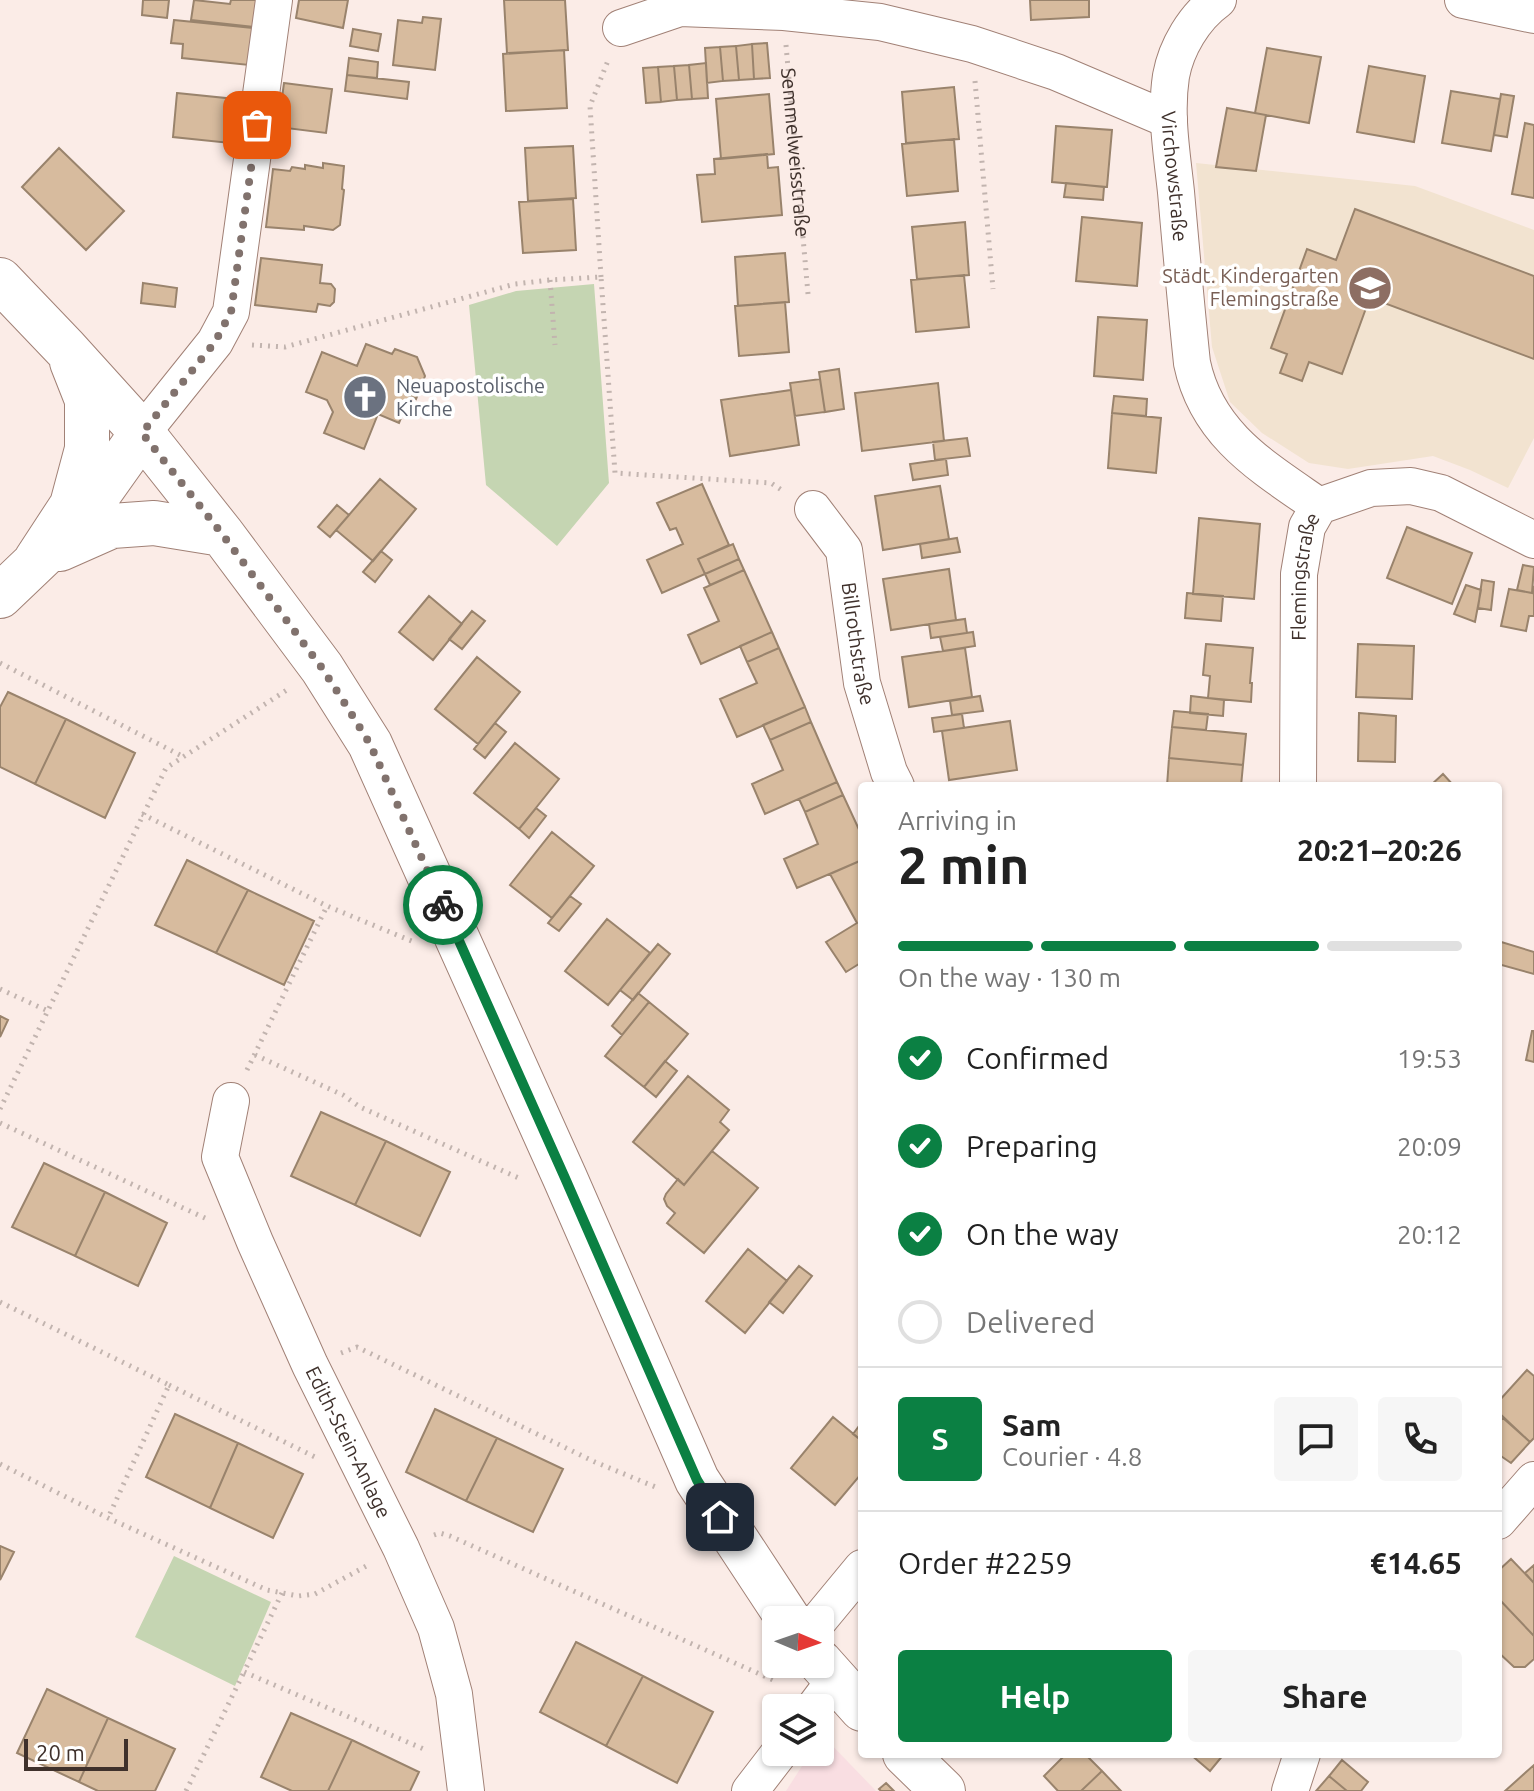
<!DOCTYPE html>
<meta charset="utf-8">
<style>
:root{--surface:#fff;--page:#f6f6f6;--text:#222;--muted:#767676;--line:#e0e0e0;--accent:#0b8043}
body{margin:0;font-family:Ubuntu,sans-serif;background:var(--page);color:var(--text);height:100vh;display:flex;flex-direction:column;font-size:30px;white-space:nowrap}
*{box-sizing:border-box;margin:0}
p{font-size:26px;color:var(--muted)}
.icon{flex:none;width:44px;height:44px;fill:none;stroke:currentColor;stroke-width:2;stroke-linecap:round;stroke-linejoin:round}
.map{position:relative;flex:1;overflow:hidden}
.sheet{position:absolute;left:858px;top:782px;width:644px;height:976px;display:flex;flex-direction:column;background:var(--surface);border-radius:8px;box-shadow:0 2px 6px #0004}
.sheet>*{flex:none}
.needle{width:52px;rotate:92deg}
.fabs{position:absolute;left:762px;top:1606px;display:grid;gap:16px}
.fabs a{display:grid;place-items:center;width:72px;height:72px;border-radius:8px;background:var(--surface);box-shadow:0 2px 6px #0004;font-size:40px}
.scale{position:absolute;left:24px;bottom:20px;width:104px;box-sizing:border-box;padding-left:8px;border:4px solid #3f312c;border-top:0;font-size:22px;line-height:28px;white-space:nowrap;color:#3f312c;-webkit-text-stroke:6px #fff;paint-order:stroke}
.pin{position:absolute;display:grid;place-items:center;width:68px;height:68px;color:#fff;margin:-34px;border-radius:16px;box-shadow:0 4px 12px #0006}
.courier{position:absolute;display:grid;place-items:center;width:80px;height:80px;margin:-40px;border:6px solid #0b8043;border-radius:50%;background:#fff;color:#222;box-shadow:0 2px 10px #0007}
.headline em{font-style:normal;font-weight:700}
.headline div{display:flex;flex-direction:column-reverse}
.headline{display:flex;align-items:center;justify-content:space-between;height:136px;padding:0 40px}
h1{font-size:52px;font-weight:700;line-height:60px}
.bar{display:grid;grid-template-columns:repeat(4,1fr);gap:12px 8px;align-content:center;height:96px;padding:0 40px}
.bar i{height:10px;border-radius:6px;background:var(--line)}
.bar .current{background:var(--accent)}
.bar p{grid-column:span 4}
.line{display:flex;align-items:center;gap:20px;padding:0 40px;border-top:2px solid var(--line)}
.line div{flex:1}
.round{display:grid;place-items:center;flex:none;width:84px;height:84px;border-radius:8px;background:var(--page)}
ol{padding:0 40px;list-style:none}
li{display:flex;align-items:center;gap:24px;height:88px}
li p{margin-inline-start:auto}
li .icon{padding:8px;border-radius:50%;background:var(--accent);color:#fff;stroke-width:4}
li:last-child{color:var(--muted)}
li i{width:44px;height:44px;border:4px solid var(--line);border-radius:50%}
.action{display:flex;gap:16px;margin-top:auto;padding:16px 40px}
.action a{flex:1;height:92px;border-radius:8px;background:var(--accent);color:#fff;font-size:32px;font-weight:700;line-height:92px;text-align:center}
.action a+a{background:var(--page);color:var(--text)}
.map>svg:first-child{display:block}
.commercial{fill:#f9dee2}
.education{fill:#f2e3d0}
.green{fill:#c5d5b2}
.building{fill:#d7bb9e;stroke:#99836c;stroke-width:2}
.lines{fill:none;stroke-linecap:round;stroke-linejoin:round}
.minor-casing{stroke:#a18176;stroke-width:38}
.tertiary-casing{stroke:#a18176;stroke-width:46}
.path{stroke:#c2b4af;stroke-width:5;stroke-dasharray:2 6;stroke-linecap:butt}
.minor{stroke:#fff;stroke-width:36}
.tertiary{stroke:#fff;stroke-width:44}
.done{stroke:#81726d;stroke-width:8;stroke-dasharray:0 14.4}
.route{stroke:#0b8043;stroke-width:10}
.labels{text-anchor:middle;stroke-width:7;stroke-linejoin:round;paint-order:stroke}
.street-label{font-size:20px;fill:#3f312c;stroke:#fff}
.education-label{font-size:20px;fill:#785e54;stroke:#fff;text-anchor:end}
.worship-label{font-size:20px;fill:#5b616d;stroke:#fff;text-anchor:start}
</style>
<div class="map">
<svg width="1534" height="1791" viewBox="0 0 1534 1791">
<rect width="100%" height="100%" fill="#fbece7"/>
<path class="commercial" d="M822,1735L876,1791H786L811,1752H820Z"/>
<path class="education" d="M1196,163L1415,186L1534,230V438L1508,488L1470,470L1433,456L1348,469L1309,463L1262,433L1230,402L1212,347Z"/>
<path class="green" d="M594,284L609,483L557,546L486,485L469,305L516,291Z
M174,1556L271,1602L235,1686L135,1637Z"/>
<path class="building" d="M143,0H169L167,18L142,15Z
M194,0L230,4L231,0H258L254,27L191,20Z
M299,0H348L343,28L296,18Z
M504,0H565L568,50L507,53Z
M1030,0H1089V17L1031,20Z
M423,17L441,19L435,70L393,65L398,20L422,23Z
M174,20L253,28L249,65L182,58L183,44L171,43Z
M353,29L381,34L378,51L350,46Z
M767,43L770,78L754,79L752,44Z
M752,44L754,79L739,80L736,46Z
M736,46L739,80L723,81L720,47Z
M720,47L723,81L707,83L705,48Z
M1267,48L1321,57L1309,123L1255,113Z
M564,50L567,108L506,111L503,54Z
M349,58L378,62L377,78L347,75Z
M706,63L708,98L692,99L689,65Z
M689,65L692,99L677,100L674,66Z
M674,66L677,100L661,102L658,67Z
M1369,66L1425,76L1414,142L1357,132Z
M658,67L661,102L646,103L643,68Z
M347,75L409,82L407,99L345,91Z
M284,83L332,89L326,133L278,127Z
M954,87L959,139L906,143L902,92Z
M1451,91L1500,99L1491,151L1442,143Z
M177,93L235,99L230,143L173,137Z
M769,94L774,154L721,159L716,99Z
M1501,94L1514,96L1507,137L1494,135Z
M1227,108L1266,115L1256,171L1216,167Z
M1525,123L1534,125V198L1512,194Z
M1056,126L1112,130L1107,187L1052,182Z
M954,139L958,191L907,196L902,144Z
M573,146L576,198L528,201L525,148Z
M59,148L124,211L86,250L22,187Z
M767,154L768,168L778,167L782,215L702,222L697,175L715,174L714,159Z
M323,163L344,166L342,189L344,190L340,225L333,230L304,226V230L266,227L273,169L290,171L292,167L305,169V165L323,168Z
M1066,183L1104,187L1103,200L1064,197Z
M573,199L576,250L523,253L519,202Z
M1355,209L1534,276V359L1384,303L1391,283L1377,278L1342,374L1309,362L1302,381L1280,373L1287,354L1271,348L1307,249L1336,260Z
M1082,217L1142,223L1137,286L1076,281Z
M965,222L969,275L917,279L912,227Z
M785,253L789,302L738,306L735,257Z
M261,258L322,265L320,283L331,284L335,289L334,302L330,306L318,304L316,312L255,305Z
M964,275L969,327L916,332L911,280Z
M143,283L177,288L175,307L141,303Z
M785,302L789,352L739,356L735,306Z
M1098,317L1147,320L1143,380L1094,376Z
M366,344L392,354L395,349L417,357L425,376L416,399L410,396L399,423L378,414L364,449L324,433L333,412L327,400L306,392L322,352L357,366Z
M839,369L844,409L825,412L819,372Z
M820,379L825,412L795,416L790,383Z
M938,383L944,441L862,451L855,393Z
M791,390L799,445L730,456L721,400Z
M1114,396L1147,399L1146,416L1112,413Z
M1112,413L1161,418L1156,473L1108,468Z
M967,438L970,456L935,460L933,442Z
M946,459L948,475L913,480L910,464Z
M380,479L416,509L373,561L336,530Z
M702,484L729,545L698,559L705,574L662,593L647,560L683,544L676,528L670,530L657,503Z
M940,486L949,539L883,550L875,496Z
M337,505L349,515L330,537L318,527Z
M1199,518L1260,524L1254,599L1193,594Z
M1407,527L1472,553L1452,604L1387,578Z
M957,538L960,552L922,558L920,544Z
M733,544L739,559L705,574L698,559Z
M381,551L392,560L375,582L363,572Z
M739,559L744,570L710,585L705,574Z
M1523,565L1534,567L1532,593L1517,590Z
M949,569L956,620L891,630L883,579Z
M744,570L772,632L701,664L688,635L719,621L704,588Z
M1482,580L1494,582L1491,610L1478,608Z
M1466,585L1481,590L1475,622L1454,614Z
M1534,586V616H1529L1526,631L1501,626L1509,589L1532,593Z
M1187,593L1223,596L1221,621L1185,618Z
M429,596L462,624L433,660L399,632Z
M472,611L485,621L462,649L449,639Z
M965,619L967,633L931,638L929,624Z
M772,632L779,648L747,662L740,646Z
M973,632L975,646L943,651L940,637Z
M1206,644L1253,648L1250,683H1252L1251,702L1208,698L1210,676L1203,675Z
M1358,644L1414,646L1412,699L1356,697Z
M779,648L805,707L737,737L720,699L757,683L747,662Z
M965,648L972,697L909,707L902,657Z
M477,657L520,692L478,744L435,709Z
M8,692L66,719L35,784L0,767V707Z
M980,696L983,711L952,715L950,701Z
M1191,696L1224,700L1223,716L1190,713Z
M805,707L811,722L770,740L763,725Z
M1174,711L1208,714L1206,730L1172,727Z
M1359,713L1396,716L1395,762L1358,761Z
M962,714L964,728L934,732L932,718Z
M66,719L135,753L105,818L35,784Z
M1010,721L1017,770L949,780L942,731Z
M811,722L837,782L765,814L752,784L783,770L770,740Z
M495,723L506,732L485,758L474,749Z
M1172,727L1246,734L1243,765L1169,758Z
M515,743L559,779L519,829L474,793Z
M1169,758L1243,765L1241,786H1167Z
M1443,774L1454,786H1430Z
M837,782L843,795L805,812L799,799Z
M843,795L862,836V860L797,888L784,859L818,844L805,812Z
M536,808L546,816L529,838L519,829Z
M552,832L594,866L552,918L510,885Z
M187,860L248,890L216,953L155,925Z
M862,860V962L846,972L826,942L857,923L830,874Z
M248,890L314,921L284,985L216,953Z
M570,896L581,904L559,931L548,923Z
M607,919L650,953L608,1005L565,971Z
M1498,941L1534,952V974L1498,964Z
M658,944L670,954L633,1000L620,990Z
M638,993L649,1002L622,1035L612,1026Z
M649,1002L688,1034L644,1087L605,1056Z
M0,1016L8,1020L0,1037Z
M1532,1031H1534V1062L1526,1060Z
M665,1061L677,1071L656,1097L644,1087Z
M688,1076L729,1110L720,1122L729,1130L684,1185L633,1142Z
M321,1112L386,1141L355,1205L291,1176Z
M386,1141L450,1172L420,1236L355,1205Z
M712,1151L758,1188L704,1253L667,1223L675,1213L667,1206L664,1199L666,1194L678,1179L684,1185Z
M44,1163L105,1192L75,1256L12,1227Z
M105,1192L167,1223L138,1286L75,1256Z
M748,1249L787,1281L745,1333L706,1301Z
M799,1266L812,1276L783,1313L769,1302Z
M1527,1370L1534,1376V1438L1530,1442L1498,1412V1402Z
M435,1409L497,1438L466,1501L406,1472Z
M175,1414L238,1443L210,1508L146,1477Z
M833,1417L862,1441V1473L835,1505L791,1468Z
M1503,1418L1530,1442L1511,1463L1498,1454V1423Z
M862,1422V1441L853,1434Z
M497,1438L563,1469L533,1532L466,1501Z
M238,1443L303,1474L273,1538L210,1508Z
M0,1546L14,1552L0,1580Z
M1511,1559L1534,1583V1636L1498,1598V1571Z
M1534,1565V1583L1525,1573Z
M1498,1598L1534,1636V1659L1525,1667H1514L1498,1652Z
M576,1642L643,1676L606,1746L540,1712Z
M643,1676L713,1712L677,1783L606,1746Z
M47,1689L108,1718L79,1782L17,1753Z
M291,1713L352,1740L328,1791H292L261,1777Z
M108,1718L175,1749L155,1791H98L79,1782Z
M352,1740L419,1772L410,1791H328Z
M1066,1754H1085L1102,1771L1081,1791H1058L1044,1776Z
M1190,1754H1224L1210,1771Z
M1342,1760L1368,1782L1361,1791H1347L1329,1776Z
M1534,1765V1791H1505Z
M1102,1771L1121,1791H1081Z
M1329,1776L1347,1791H1316Z
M886,1783L894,1791H881L879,1789Z"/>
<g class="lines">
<g class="minor-casing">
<g id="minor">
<path id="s2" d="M1218,0C1194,17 1176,48 1171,76C1165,115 1172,154 1176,192C1181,249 1186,306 1192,363C1207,435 1263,467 1319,506"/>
<path d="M1463,0L1534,15"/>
<path d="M621,28L680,8L784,12L880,22L972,44L1056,72L1169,120"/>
<path d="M142,433L215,342L231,312L274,0"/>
<path id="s3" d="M813,509L844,550L862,683L889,772L896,786"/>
<path id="s4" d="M1298,786L1299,574L1307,527L1319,506L1371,488L1411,486L1441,493L1534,540"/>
<path id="s5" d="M231,1101L220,1157L255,1242L310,1365L401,1548L436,1628L454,1694L466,1791"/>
<path d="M1498,1521L1534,1480"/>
<path d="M819,1620L862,1568"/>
<path d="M814,1708L835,1680"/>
<path d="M750,1791L780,1752"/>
<path d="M1290,1791L1302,1754"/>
</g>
</g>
<g class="tertiary-casing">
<path id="tertiary" d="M0,280L66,349L142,433L222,534L322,668L370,744L565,1178L697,1480L789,1620
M60,549L112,526L154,523L222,534
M36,560L72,505L87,449V400L72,362
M0,596L65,534L93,502L142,433
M820,1662L862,1709
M905,1754L943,1791"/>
</g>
<g class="path">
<path id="s1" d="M786,45L808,294"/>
<path d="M975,81L993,289"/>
<path d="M601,277L590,106L609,58"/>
<path d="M550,280L555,345"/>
<path d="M252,345L285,347L515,284L550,280L601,277L615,473L771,483L783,491"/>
<path d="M0,663L182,756"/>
<path d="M142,814L327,906L414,942"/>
<path d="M0,989L48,1011"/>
<path d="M255,1055L343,1095L360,1107L521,1179"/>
<path d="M247,1070L327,906"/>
<path d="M0,1109L166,768L290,688"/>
<path d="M0,1123L207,1219"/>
<path d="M0,1302L169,1385L108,1518"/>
<path d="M341,1353L357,1347L595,1462L658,1488"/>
<path d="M169,1385L315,1457"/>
<path d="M0,1464L108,1518L267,1590L298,1596L315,1594L370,1564"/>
<path d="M434,1535L440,1533L450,1536L773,1680L782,1668"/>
<path d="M282,1593L244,1672L426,1750"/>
<path d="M186,1791L244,1672"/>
</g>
<use href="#minor" class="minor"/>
<use href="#tertiary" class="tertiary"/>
</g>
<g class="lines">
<path class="done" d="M257,125L231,312L215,342L142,433L222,534L322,668L349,710L370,744L443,905"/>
<path class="route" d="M443,905L565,1178L697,1480L720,1517"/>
</g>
<defs>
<g id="school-disc" transform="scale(2.3)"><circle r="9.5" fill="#8d6e63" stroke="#fff"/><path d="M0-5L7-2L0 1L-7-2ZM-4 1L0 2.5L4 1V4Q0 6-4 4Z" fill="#fff"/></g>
<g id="church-disc" transform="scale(2.3)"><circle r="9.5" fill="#6b7280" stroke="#fff"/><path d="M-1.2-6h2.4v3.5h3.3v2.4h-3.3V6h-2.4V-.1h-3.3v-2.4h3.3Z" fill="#fff"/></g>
</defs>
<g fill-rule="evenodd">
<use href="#school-disc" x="1370" y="288"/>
<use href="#church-disc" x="365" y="397"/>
</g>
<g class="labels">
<g class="street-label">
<text dy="7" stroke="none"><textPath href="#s1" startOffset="108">Semmelweisstraße</textPath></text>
<text dy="7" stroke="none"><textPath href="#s2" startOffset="192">Virchowstraße</textPath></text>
<text dy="7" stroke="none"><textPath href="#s4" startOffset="210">Flemingstraße</textPath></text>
<text dy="7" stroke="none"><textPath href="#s3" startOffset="146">Billrothstraße</textPath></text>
<text dy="7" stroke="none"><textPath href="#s5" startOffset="370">Edith-Stein-Anlage</textPath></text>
</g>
<g class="education-label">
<text x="1339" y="283">Städt. Kindergarten<tspan x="1339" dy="23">Flemingstraße</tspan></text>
</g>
<g class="worship-label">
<text x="396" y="393">Neuapostolische<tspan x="396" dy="23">Kirche</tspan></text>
</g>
</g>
</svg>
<div class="fabs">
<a><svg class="needle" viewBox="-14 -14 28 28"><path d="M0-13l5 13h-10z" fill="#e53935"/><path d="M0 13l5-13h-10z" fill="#767676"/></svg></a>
<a><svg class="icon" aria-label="layers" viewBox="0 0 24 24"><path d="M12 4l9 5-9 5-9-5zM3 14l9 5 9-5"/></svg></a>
</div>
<div class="scale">20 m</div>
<div class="pin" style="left:257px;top:125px;background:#ea580c"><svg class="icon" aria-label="bag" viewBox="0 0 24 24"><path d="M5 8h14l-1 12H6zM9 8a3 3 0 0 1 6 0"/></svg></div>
<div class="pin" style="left:720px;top:1517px;background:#1f2937"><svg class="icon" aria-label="home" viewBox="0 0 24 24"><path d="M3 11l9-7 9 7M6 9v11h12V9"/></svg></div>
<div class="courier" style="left:443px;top:905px"><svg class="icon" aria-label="bike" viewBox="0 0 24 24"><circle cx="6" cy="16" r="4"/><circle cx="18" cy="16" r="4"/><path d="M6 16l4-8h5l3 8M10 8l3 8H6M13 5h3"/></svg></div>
<section class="sheet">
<div class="headline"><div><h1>2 min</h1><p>Arriving in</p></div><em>20:21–20:26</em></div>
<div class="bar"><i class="current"></i><i class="current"></i><i class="current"></i><i></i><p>On the way · 130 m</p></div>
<ol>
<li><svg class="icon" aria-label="check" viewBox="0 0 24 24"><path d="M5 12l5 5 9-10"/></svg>Confirmed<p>19:53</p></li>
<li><svg class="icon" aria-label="check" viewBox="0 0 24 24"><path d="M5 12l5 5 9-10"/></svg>Preparing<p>20:09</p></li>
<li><svg class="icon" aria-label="check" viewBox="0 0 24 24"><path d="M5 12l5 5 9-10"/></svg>On the way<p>20:12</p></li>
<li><i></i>Delivered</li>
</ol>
<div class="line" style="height:144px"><b class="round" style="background:var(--accent);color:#fff">S</b><div><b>Sam</b><p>Courier · 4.8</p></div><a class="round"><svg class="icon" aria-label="chat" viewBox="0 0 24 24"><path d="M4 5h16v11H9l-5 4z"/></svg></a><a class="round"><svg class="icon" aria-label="phone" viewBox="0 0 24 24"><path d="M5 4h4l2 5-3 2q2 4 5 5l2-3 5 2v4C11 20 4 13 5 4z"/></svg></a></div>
<div class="line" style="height:104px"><div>Order #2259</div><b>€14.65</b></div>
<div class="action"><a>Help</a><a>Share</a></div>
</section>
</div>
